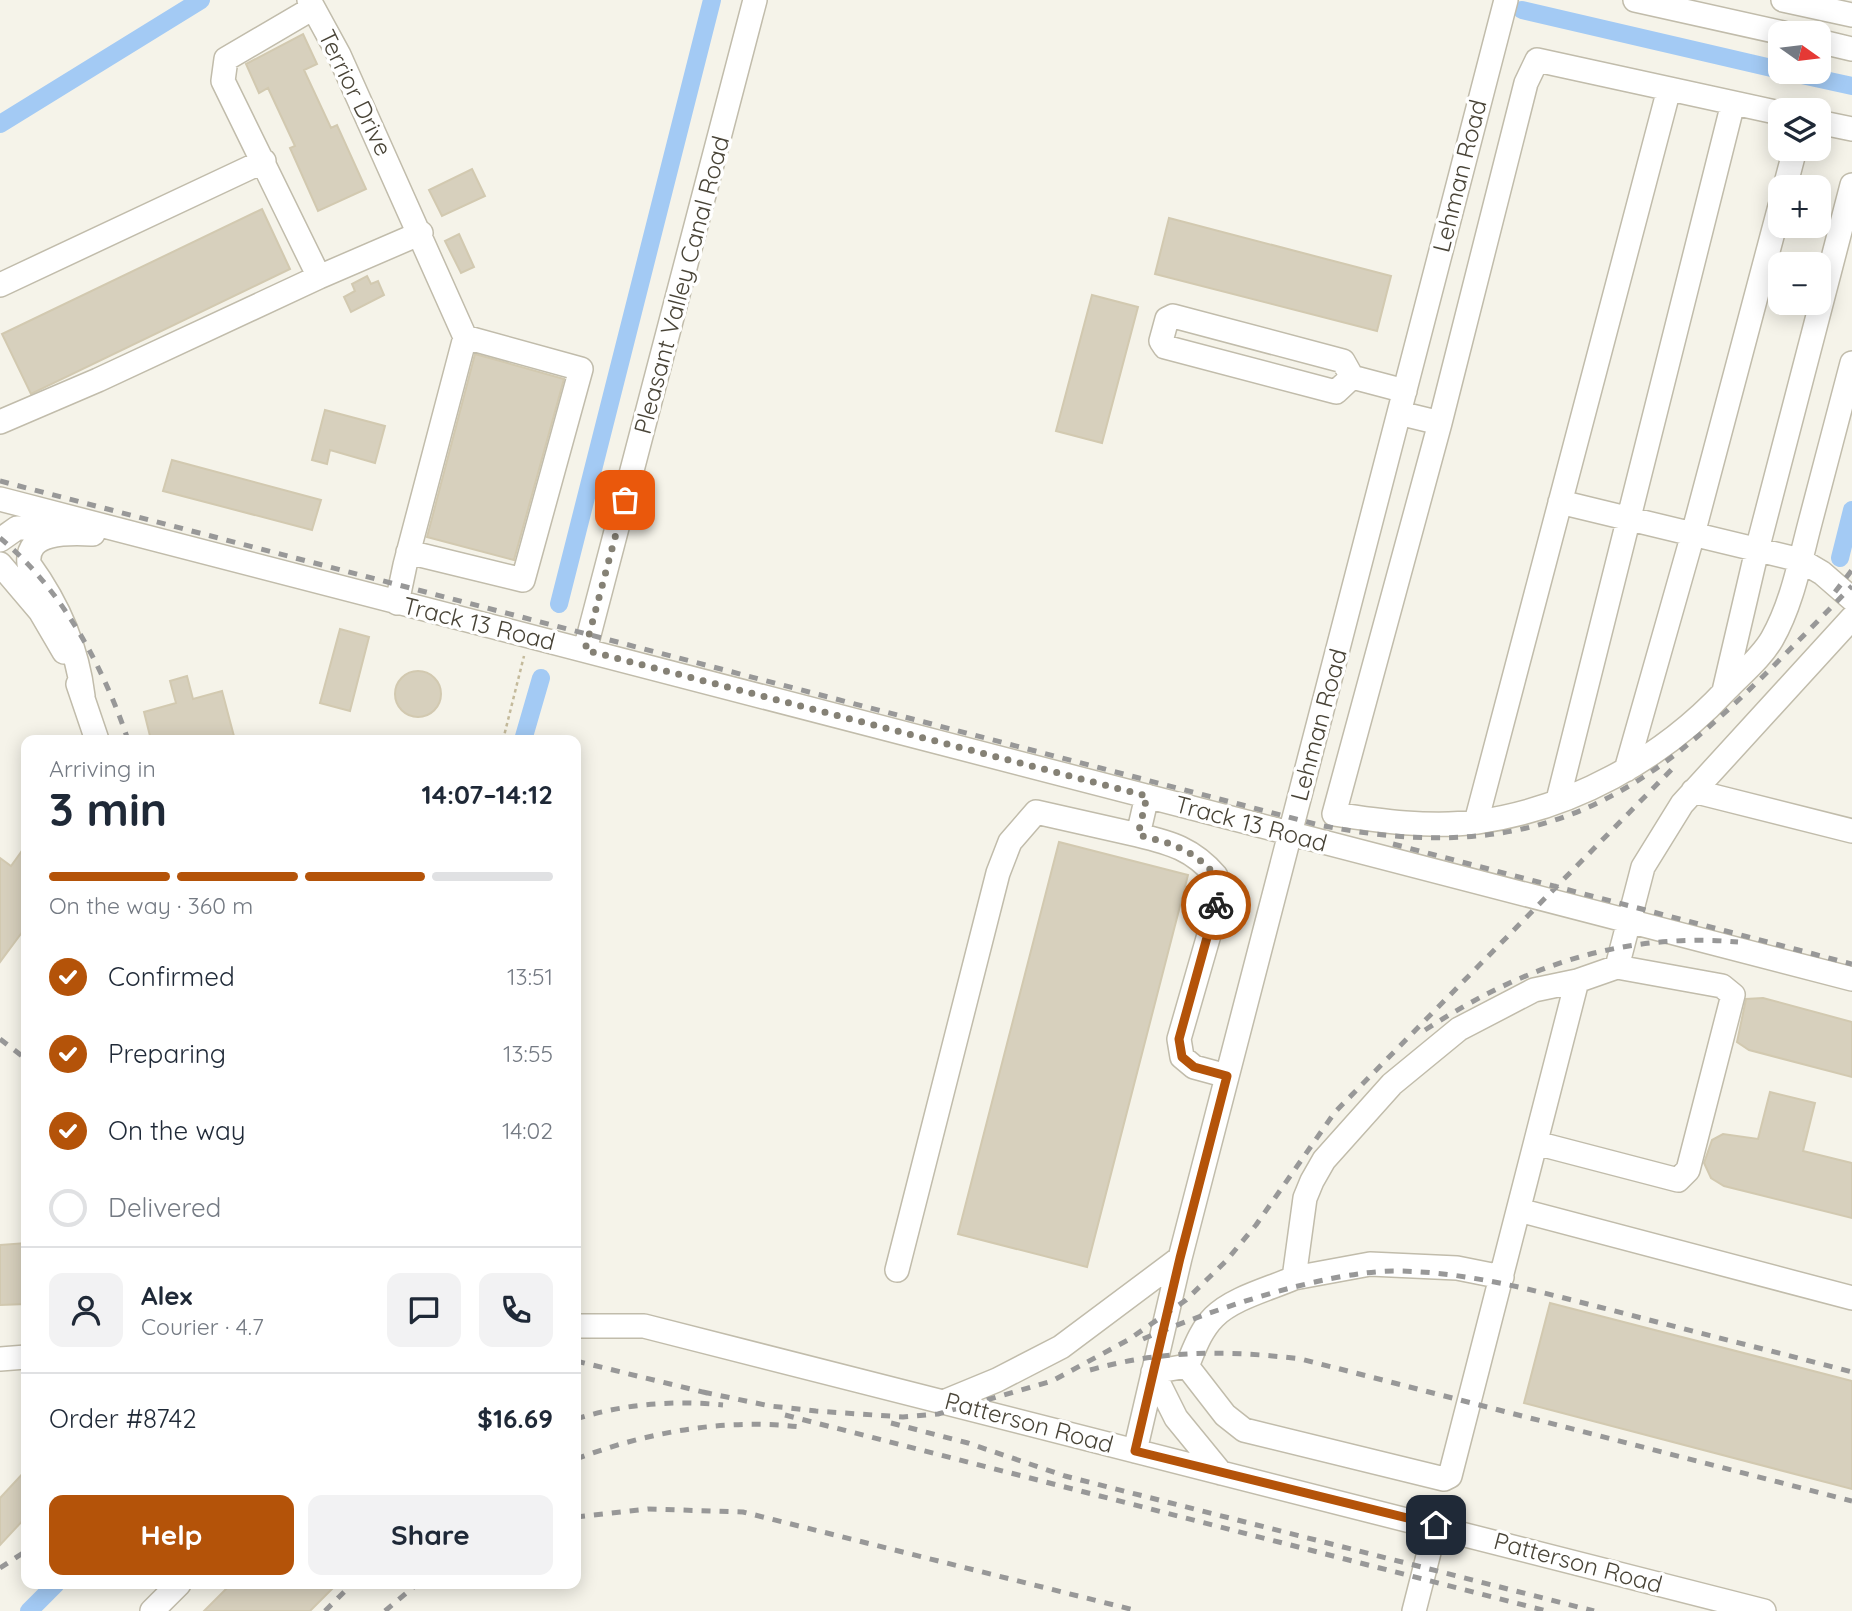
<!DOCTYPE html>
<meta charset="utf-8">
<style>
:root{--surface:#fff;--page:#f2f2f3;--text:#1f2937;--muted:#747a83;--line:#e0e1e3;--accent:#b45309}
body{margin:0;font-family:Quicksand,sans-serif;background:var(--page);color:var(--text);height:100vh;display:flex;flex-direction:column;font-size:26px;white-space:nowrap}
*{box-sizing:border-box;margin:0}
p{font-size:23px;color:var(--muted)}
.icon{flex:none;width:38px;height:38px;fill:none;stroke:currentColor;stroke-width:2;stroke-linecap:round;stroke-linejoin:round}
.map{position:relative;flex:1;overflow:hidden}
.drawer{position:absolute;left:21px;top:735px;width:560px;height:854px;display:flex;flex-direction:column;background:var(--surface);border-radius:14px;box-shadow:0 4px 18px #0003}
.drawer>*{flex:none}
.needle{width:46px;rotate:104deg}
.tools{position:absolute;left:1768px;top:21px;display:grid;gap:14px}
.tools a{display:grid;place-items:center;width:63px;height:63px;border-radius:14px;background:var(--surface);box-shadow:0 4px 18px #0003;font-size:35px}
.pin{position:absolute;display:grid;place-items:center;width:60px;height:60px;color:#fff;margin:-30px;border-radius:14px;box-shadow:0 4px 10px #0006}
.courier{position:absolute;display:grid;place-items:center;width:70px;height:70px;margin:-35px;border:5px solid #b45309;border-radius:50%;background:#fff;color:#222;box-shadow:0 2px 9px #0007}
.headline em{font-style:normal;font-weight:800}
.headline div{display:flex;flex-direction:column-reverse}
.headline{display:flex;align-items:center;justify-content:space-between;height:119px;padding:0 28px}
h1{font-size:46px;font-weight:800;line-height:52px}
.bar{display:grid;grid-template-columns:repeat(4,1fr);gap:10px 7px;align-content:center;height:84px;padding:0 28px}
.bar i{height:9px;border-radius:5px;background:var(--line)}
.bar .active{background:var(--accent)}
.bar p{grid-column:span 4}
.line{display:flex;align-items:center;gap:18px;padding:0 28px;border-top:2px solid var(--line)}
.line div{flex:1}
.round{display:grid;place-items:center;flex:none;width:74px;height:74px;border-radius:14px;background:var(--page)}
ol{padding:0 28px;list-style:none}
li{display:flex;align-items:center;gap:21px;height:77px}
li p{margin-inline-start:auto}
li .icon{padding:7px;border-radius:50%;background:var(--accent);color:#fff;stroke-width:4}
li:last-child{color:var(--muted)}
li i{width:38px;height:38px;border:4px solid var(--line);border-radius:50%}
.action{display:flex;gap:14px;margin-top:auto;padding:14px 28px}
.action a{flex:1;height:80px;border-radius:14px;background:var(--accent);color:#fff;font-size:28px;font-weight:800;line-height:80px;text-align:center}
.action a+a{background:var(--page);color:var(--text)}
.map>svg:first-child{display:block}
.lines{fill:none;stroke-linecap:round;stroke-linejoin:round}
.canal{stroke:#a3caf4;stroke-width:18}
.building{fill:#d7d0bd;stroke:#d2c9b0;stroke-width:2}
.minor-casing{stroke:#c1bcab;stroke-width:26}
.path{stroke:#c4ba9b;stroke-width:2.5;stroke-dasharray:3.5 3.5;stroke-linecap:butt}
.minor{stroke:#fff;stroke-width:23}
.rail{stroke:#989898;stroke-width:5;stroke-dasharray:9 9;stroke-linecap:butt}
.done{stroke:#858175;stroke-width:7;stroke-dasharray:0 12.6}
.route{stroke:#b45309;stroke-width:9}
.labels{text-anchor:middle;stroke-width:7;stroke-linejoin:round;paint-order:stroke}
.street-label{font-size:24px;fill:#494437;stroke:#fff}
</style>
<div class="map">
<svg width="1852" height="1611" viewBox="0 0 1852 1611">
<rect width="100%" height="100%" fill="#f5f3e9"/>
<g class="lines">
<path class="canal" d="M1522,10L1780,70
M1788,72L1852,86
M0,124L201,0
M1840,558L1852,510
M559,604L712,0
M523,740L541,678
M29,1611L56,1584"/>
</g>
<path class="building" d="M303,34L317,64L304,70L331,128L337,125L366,189L318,211L290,148L295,146L268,88L259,93L246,64Z
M472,169L485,196L442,216L429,190Z
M262,209L290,269L31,394L2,334Z
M1169,218L1391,276L1377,331L1155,274Z
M459,234L474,267L461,273L445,241Z
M367,276L371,284L378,281L384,295L351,312L344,297L355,291L352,284Z
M1092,295L1138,307L1102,443L1056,431Z
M475,354L564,379L514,560L427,537Z
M325,410L385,426L375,463L330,450L327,464L312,460Z
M172,460L321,500L312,530L163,491Z
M340,629L369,637L350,711L320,703Z
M395 694a23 23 0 1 1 46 0a23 23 0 1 1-46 0Z
M187,676L193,699L222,691L235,740H151L144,712L176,703L170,681Z
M1059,842L1188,875L1087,1267L958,1234Z
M26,845V927L0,962V858L11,866Z
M1763,998L1852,1022V1077L1749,1050L1737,1042L1746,999Z
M1770,1092L1815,1103L1803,1151L1852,1163V1218L1724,1186L1711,1178L1704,1163L1712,1140L1723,1134L1758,1139Z
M26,1243V1304L0,1305V1245Z
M1550,1303L1852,1381V1489L1524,1403Z
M26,1470V1517L0,1545V1498Z
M231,1584H337L310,1611H204Z"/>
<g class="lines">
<g class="minor-casing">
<path id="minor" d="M309,0L339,55L465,337
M1635,0L1783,33
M1783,0L1852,15
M313,8L226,59L223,81L319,277L421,233
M1818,41L1852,49
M1818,122L1852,129
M1785,187L1795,149
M0,285L264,161
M1352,377L1336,392L1165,347L1161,341L1167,319L1173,316L1343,361L1352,377L1405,391
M1399,413L1440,423L1526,83L1537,60L1780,113
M0,422L98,380L319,277
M1440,423L1334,814C1380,821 1430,828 1477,822C1571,809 1662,759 1726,690C1741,674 1761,658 1772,639C1792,604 1800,561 1810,523C1824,470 1838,416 1852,363
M0,499L1852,979
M1560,502L1800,560L1822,573L1852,599
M0,540L17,528H65
M0,564L40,611L64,652
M397,603L405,565L465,337L581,369L523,580L408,552
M585,650L755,0
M78,684L97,740
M1724,691L1757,550L1852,185
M83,696C77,646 58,604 29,564C25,530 71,533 93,534
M1626,770L1693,534L1780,206
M1693,791L1852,831
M1558,800L1733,103
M1476,822L1669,89
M1138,835C1171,843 1193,849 1216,876L1215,914L1179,1039L1182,1057L1194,1067L1227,1076
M1536,1143L1678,1180L1688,1170L1733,995L1722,986L1617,967
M1519,1210L1852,1298
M897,1270L998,873L1010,842L1036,812L1138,835L1147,796
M1502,1277L1457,1268L1370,1264L1294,1278L1305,1198L1312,1181L1324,1160L1392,1084L1459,1029L1534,990L1577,981
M576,1326H644L1764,1611
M0,1359L26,1357
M1187,1366L1225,1415L1244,1430L1444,1479L1450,1476L1577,981L1617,967L1643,867L1682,804L1852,618
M946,1401L997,1380L1061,1347L1180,1258
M1135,1451L1180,1258L1506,0
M1221,1473L1176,1418L1153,1372L1187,1366C1194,1350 1200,1331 1214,1317C1233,1298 1269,1289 1294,1278
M152,1611L179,1584
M1414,1611L1436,1525"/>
</g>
<path class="path" d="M503,740L524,656"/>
<use href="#minor" class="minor"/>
<path class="rail" d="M0,481L1319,825C1585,878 1681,760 1852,586
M0,538C62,589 103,666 128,740
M1835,592L1852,570
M1393,844L1852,964
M1425,1030C1522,967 1621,932 1738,942
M0,1039L26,1059
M1143,1339C1208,1311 1322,1272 1393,1271C1467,1271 1540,1292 1611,1310C1691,1331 1772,1351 1852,1372
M576,1361L711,1394
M1090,1370C1161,1350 1228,1350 1301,1359L1852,1501
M703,1392L770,1406L816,1411L903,1417L938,1414L1052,1381L1128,1340L1186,1300L1226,1261L1256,1225L1335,1112L1674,767
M785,1415L1547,1611
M576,1419C624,1404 672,1400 723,1405
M891,1423L968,1443L1065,1476L1594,1611
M576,1459C648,1432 724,1418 801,1427
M576,1517L648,1509L743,1512L1138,1611
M0,1568L26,1551
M325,1611L352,1584
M385,1611L417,1584"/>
</g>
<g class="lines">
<path class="done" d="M625,500L585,650L1147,796L1138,835C1171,843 1193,849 1216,876V905"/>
<path class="route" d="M1216,905L1179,1039L1182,1057L1194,1067L1227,1076L1180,1258L1135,1451L1436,1525"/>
</g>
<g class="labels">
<g class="street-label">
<text transform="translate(355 93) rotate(64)" y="8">Terrior Drive</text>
<text transform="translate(1460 176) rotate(-76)" y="8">Lehman Road</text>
<text transform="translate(682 285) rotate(-75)" y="8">Pleasant Valley Canal Road</text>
<text transform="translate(479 624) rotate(14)" y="8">Track 13 Road</text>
<text transform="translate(1319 725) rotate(-75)" y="8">Lehman Road</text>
<text transform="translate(1251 824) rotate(15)" y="8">Track 13 Road</text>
<text transform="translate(1029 1423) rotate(15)" y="8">Patterson Road</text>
<text transform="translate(1578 1563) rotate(15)" y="8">Patterson Road</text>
</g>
</g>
</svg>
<div class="tools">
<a><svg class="needle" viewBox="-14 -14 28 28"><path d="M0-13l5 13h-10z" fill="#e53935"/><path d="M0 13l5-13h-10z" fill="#747a83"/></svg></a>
<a><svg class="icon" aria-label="layers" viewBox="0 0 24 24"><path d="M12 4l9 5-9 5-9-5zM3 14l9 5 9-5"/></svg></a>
<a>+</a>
<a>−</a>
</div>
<div class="pin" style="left:625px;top:500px;background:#ea580c"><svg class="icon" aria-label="bag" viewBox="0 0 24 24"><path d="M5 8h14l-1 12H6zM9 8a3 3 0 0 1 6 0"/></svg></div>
<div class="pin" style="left:1436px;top:1525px;background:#1f2937"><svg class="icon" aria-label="home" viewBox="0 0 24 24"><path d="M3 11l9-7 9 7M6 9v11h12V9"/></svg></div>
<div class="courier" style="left:1216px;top:905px"><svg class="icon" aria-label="bike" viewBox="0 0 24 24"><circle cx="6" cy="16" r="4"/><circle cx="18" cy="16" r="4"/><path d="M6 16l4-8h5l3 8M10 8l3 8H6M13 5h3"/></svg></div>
<section class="drawer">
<div class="headline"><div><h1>3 min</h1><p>Arriving in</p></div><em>14:07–14:12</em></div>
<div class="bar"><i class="active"></i><i class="active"></i><i class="active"></i><i></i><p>On the way · 360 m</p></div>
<ol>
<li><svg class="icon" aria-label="check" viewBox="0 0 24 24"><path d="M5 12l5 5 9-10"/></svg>Confirmed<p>13:51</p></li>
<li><svg class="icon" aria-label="check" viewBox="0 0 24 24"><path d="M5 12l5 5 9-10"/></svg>Preparing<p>13:55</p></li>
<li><svg class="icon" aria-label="check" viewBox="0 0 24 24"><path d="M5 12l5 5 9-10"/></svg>On the way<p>14:02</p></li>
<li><i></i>Delivered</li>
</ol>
<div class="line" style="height:126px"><a class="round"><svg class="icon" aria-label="person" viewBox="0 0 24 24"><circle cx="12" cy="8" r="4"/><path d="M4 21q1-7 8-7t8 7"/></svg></a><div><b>Alex</b><p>Courier · 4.7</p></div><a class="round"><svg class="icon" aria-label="chat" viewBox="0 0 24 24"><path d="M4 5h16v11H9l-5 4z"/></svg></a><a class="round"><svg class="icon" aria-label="phone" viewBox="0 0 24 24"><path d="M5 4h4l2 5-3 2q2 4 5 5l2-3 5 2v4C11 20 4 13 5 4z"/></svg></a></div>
<div class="line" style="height:91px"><div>Order #8742</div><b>$16.69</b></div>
<div class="action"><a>Help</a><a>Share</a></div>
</section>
</div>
